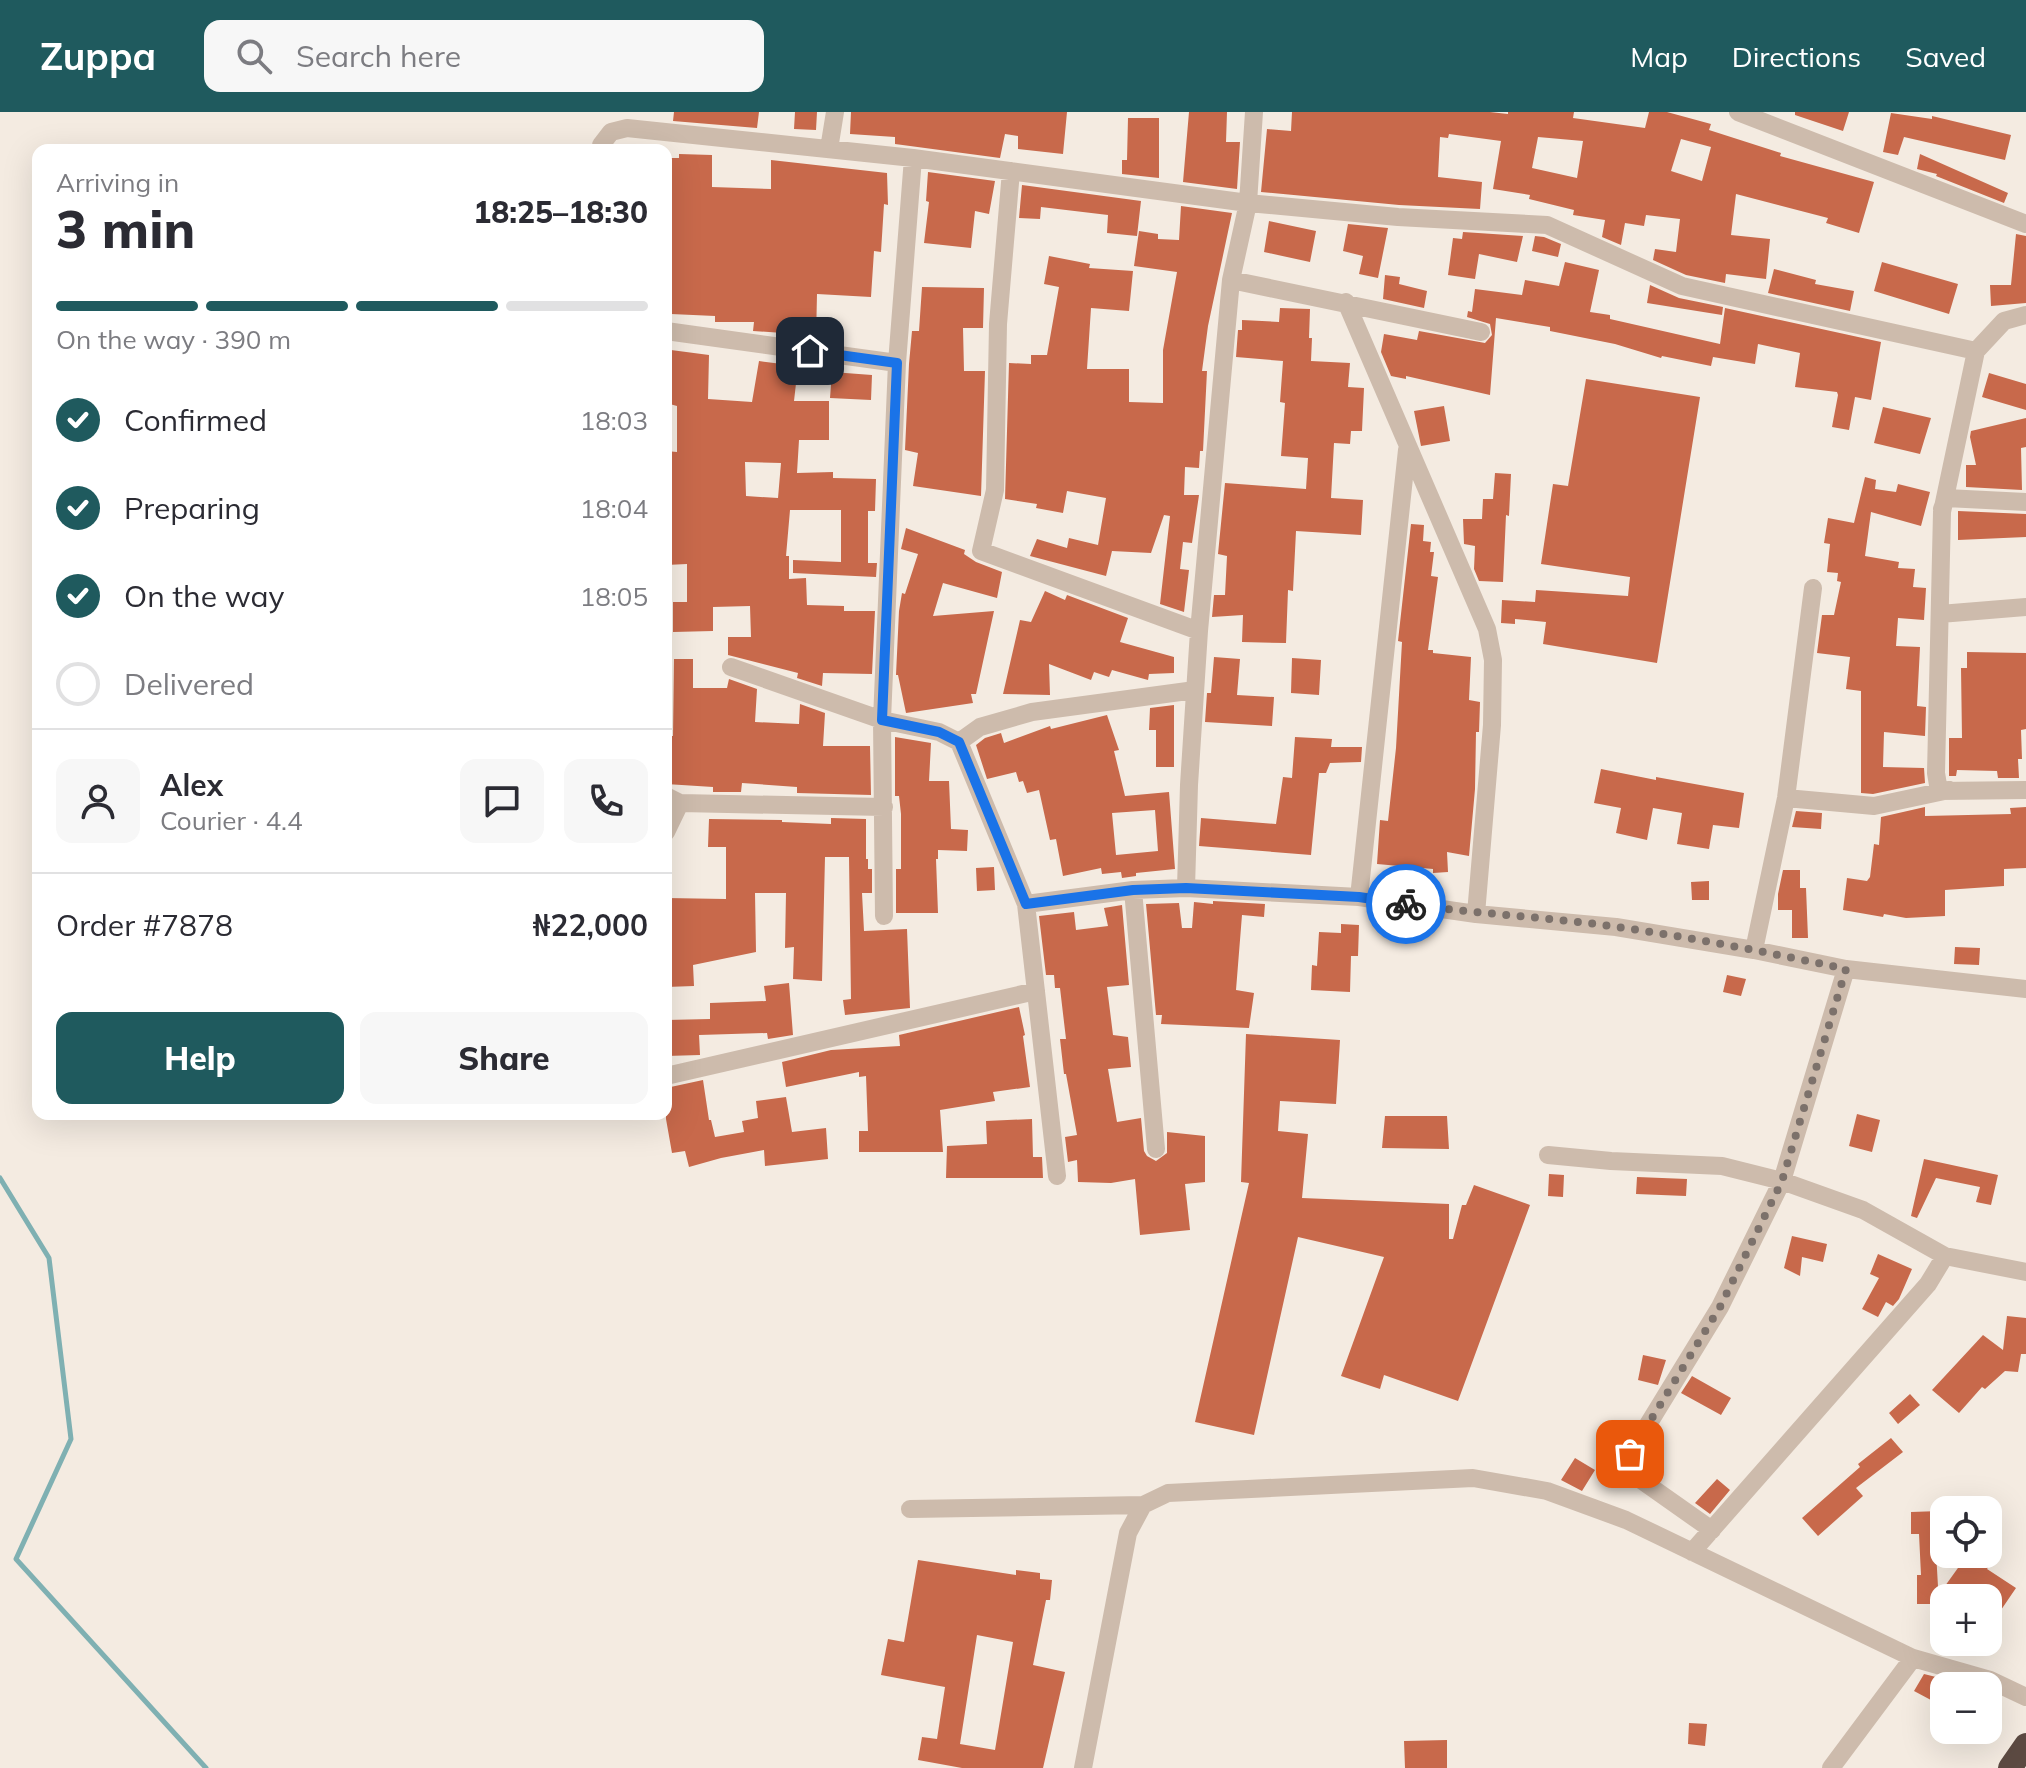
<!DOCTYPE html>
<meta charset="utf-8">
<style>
:root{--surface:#fff;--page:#f7f7f7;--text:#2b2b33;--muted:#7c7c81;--line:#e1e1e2;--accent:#1f5a5e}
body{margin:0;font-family:Mulish,sans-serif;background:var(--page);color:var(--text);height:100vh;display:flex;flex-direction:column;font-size:30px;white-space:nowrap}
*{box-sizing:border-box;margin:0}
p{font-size:26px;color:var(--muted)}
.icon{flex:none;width:44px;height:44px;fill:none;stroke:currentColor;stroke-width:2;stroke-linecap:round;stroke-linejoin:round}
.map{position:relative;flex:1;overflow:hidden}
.drawer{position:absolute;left:32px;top:32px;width:640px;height:976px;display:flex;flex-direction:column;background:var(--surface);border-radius:16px;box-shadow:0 8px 32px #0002}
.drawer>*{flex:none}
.controls{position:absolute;left:1930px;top:1384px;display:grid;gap:16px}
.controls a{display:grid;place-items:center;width:72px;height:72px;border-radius:16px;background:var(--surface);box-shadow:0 8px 32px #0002;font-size:40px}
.pin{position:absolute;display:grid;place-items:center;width:68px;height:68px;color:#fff;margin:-34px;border-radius:16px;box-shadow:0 4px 12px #0006}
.courier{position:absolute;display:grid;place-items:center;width:80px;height:80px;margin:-40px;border:6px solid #1a73e8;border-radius:50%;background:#fff;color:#222;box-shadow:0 2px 10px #0007}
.head em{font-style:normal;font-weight:800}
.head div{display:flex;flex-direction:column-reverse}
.head{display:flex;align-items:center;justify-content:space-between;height:136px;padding:0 24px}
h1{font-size:52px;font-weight:800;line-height:60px}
.bar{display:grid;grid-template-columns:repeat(4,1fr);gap:12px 8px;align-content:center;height:96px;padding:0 24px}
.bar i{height:10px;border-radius:6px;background:var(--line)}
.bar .selected{background:var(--accent)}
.bar p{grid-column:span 4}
.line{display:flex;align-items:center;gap:20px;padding:0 24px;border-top:2px solid var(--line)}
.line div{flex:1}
.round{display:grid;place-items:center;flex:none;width:84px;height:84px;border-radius:16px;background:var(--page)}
ol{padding:0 24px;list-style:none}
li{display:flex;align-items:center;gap:24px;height:88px}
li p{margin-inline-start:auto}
li .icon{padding:8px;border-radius:50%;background:var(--accent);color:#fff;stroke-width:4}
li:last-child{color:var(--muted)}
li i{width:44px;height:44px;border:4px solid var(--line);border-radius:50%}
.primary-button{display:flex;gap:16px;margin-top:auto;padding:16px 24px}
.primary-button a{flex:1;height:92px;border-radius:16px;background:var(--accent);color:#fff;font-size:32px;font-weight:800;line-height:92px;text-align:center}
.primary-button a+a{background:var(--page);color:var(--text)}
header{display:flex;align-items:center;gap:48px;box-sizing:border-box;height:112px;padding:0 40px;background:var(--accent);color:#fff}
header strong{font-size:38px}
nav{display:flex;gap:44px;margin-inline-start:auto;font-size:28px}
.search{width:560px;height:72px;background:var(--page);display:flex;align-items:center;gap:20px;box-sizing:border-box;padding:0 28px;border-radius:16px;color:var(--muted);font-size:30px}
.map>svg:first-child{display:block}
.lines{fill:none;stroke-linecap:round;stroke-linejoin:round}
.stream{stroke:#7fb0b2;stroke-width:5}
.building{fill:#c8694b;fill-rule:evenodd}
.street{stroke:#cdbbac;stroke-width:18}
.highway{stroke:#5c4a42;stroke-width:24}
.done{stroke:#7c716b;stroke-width:8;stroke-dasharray:0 14.4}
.route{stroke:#1a73e8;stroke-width:10}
</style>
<header>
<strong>Zuppa</strong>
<div class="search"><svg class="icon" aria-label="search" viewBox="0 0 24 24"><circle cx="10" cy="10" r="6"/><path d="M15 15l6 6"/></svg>Search here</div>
<nav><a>Map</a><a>Directions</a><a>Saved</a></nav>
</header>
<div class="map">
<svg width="2026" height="1656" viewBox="0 0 2026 1656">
<rect width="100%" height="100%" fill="#f4ebe1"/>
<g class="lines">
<path class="stream" d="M0,1066L49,1146L71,1327L16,1447L206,1656"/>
</g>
<path class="building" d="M674,0H759L757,16L673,9Z
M795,0H817L816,18L794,17Z
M851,0H1067L1063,42L1018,37V24L1005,22L1000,46L895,32V25L850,22Z
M1189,0H1227L1226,30H1240L1237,77L1183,70Z
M1292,0H1490L1508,2V0H1574L1573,6L1645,16L1649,0H1667L1711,12L1709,18L1781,41L1780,44L1874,70L1859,121L1826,111L1828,106L1736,82L1731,123L1770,127L1766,167L1726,162L1725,171L1686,163L1653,148L1655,137L1676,140L1680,107L1646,103L1644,114L1625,111L1621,133L1602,125L1605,108L1573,103L1574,98L1529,87L1530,83L1493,77L1501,29L1449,22L1448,26L1440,25L1438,65L1482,70L1480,97L1399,93L1261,80L1267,17L1291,19ZM1538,25L1583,29L1577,66L1532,56ZM1681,27L1711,35L1702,69L1671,59Z
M1795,0H1849L1843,19L1795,3Z
M1891,1L1932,7V4L2011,23L2005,48L1904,25L1898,43L1883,40Z
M1128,6H1159V66L1122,62V48H1127Z
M679,42L712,43V75L771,77V48L887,61L888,93L884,92L881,140L874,139L871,185L817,182L816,227L797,225V222L753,219L754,210H715V204L671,202V197L666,196V46H679Z
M1920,42L2008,81L2004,91L1936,64L1937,62L1917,57Z
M928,60L995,69L989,102L975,99L971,136L924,131L929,90L926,89Z
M1022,73L1141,89L1137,124L1107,121L1108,103L1041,95L1040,107L1019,106Z
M1181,94L1232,101L1208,214L1202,259H1207L1203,339H1200L1199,356L1185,355L1184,383H1199L1192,431L1183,430L1180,457L1189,458L1184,500L1160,492L1170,404L1164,403L1151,441L1112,439L1106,464L1030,444L1037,427L1067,436L1069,426L1098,433L1106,386L1067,379L1063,401L1036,396L1037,392L1005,387L1009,251L1031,252V243H1047L1059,175L1044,172L1049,144L1090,152L1089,156L1133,159L1129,199L1091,196L1087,257H1129V290L1163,291V238L1177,160L1134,154L1139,119L1158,122V127L1179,128Z
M1269,109L1316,119L1310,150L1264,140Z
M1348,112L1388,116L1378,166L1359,162L1363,144L1343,139Z
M1463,120L1523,124L1517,150L1479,142L1475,167L1448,163L1453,126L1462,127Z
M2016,122L2026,124V191L1991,194L1990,173H2011Z
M1535,124L1544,125L1561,132L1558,145L1532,139Z
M1565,150L1599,158L1590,200L1610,203V207L1720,232L1725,196L1881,230L1871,288L1855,285L1849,318L1832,315L1838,283L1837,280L1795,275L1800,241L1758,232L1755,252L1713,245L1711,254L1662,244L1661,246L1615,232L1550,219V215L1496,206L1490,283L1406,264V267L1391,264L1381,240L1384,222L1417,228L1419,219L1485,231L1492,223L1490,212L1467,205L1468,199L1472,200L1475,177L1522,183L1525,168L1559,174Z
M1882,150L1958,172L1949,202L1874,179Z
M1774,157L1816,168L1815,172L1854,179L1850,199L1768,181Z
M1385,163L1400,165L1399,172L1427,179L1424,196L1383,187Z
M1650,173L1679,186L1723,195L1722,203L1647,191Z
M922,175L984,176L983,216H963L964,259H985L981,384L913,374L918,341L905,338L909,252L912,219H919Z
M1280,196L1310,197L1309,226H1312L1311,249L1350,251L1348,275L1364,276L1362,319H1351L1350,332L1334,331L1331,386L1363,388L1361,423L1296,419L1293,479L1288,478L1286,531L1242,530L1243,503L1212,505L1214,483H1225L1227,444L1218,442L1225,371L1306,377L1308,346L1281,344L1285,291L1280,290L1283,249L1236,245L1238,218H1242V208L1279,210Z
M671,238L709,243L708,287L752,290L759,249L798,254L794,289H829V328H799L797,361L833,360V366L876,367L875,399H868V451H877L876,465L793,461V448L841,450V398H790L786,444H789V467L806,466L807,493L844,494V499H875L872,562L823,561L822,574L797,566L798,561L728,543V525H751L750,494L713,495V519L673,520V490H687V452L666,453V407H670V388L666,339L677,340V294L666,291V250H671ZM745,350L781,351L778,386L746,384Z
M832,260L872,263L871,288L830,286Z
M1989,261L2026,272V298L1982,285Z
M1586,267L1700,285L1657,551L1543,532L1546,510L1515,507V512L1501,511L1502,488L1535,490L1536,478L1628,484L1630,465L1541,452L1553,372L1568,374Z
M1444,294L1450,329L1421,334L1414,299Z
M1883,295L1931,306L1920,342L1874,331Z
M2026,306V335L2021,336L2022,378L1966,375V353H1976L1970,325L1971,319Z
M1495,361L1511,362L1509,404L1506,403L1503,470L1479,469L1474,457L1475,434L1464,432L1463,407H1482L1483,387H1493Z
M1865,365L1876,368L1875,377L1896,380L1898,372L1930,380L1921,414L1871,400L1865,444L1899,450L1898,456L1915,457L1913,475L1926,476L1924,508L1898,506L1896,534L1920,535L1917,594L1926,595L1925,624L1884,620L1883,655L1924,656L1925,671L1873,682L1861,681V579L1846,577L1850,545L1817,541L1822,503H1834L1841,470L1837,469L1838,461L1827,460L1830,432L1824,431L1828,406L1854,411Z
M1958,399L2026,402V425L1958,428Z
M1411,412L1424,413L1423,429L1431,430L1430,440H1434L1431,464L1438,465L1428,538H1433V541L1471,545L1469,588L1480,590L1479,620H1476L1475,677L1469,744L1447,740L1448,760L1433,761V757L1377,752L1380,708L1388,709L1396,636L1402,530L1398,529Z
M906,416L965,438L964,442L976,450L1002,460L997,486L943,471L933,504L994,499L976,582H971L973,591L906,601L898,563H896L899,499L902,481L905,482L918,442L901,437Z
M1045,479L1065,488L1067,483L1128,506L1120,530L1174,545V561L1149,562L1148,568L1112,558L1109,565L1094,560L1091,568L1049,552L1050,583L1003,582L1020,508L1031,510Z
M1967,540L2026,541V617L2021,618L2022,647H2018L2019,666H1998L1997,659L1957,658L1956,664H1949V626H1962L1961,556H1967Z
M1214,545L1240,547L1237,583L1274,585L1272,614L1205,610L1207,581H1211Z
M1292,546L1321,548L1319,583L1291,581Z
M674,547H693V576H727L729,567L757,577L755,610L799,612L800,592L825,601L823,634H870L871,683L797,681V675L742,671L741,680H713V675L666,672V624H673Z
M1174,593V655H1156V618H1149L1150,596Z
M1107,603L1119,638L1114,639L1125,684L1169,680L1175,757L1136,761V764L1122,766L1121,760L1102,762L1101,756L1063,764L1056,727L1050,728L1039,678L1027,681L1023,669L1019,670L1016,660L987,667L976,633L985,626L1001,621L1004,631L1050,614L1051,617ZM1155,698L1158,739L1116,743L1112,701Z
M895,625L931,631L929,669H949L951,717L968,718L967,739L938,738V747H936L938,801H896V757H901V702L899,684H895Z
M1295,625L1332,627L1331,635H1362L1361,650L1330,651L1326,661H1319L1311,743L1199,734L1201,706L1276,712L1283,665L1292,666Z
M1601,657L1656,668V665L1744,681L1739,716L1713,713L1709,737L1677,732L1682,701L1653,696L1647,728L1616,721L1621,696L1594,691Z
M1925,695V704L2011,702L2010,696L2026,695V756L2004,757V774L1945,778V804L1906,806L1884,802L1883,805L1843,798L1847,766L1867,769L1870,765L1874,732L1879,733L1881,705Z
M1796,699L1822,701L1821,717L1792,715Z
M831,706L866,707V747H868V757H872V781H862L864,819L907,817L910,896L845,903L843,888L851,887L849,745H825L822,869L793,867L794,835L785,836L786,781H755L756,840L693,853L694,874L666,875V841H672L671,813H666V786L726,787V735H708L709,707L782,708V710L831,712Z
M994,755L995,778L977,779L976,756Z
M1783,758H1800V776H1806L1808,826H1792V798H1778V782Z
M1709,769V788H1692L1691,770Z
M1213,789L1265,792L1264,805L1242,803L1236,878L1254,881L1249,916L1161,912L1162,903H1156L1146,792L1179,791L1182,816H1192L1194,790L1213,792Z
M1122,793L1129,873L1107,875L1113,923L1128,925L1131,955L1108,957L1117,1010L1141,1006L1144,1039L1147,1044L1156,1049L1167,1041V1020L1205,1024V1070L1185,1072L1190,1118L1140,1123L1135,1067L1111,1071L1078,1070L1077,1048L1068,1050L1065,1025L1077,1023L1066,962H1064L1060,927H1066L1060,876H1055L1054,863H1046L1039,804L1074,800L1076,818L1108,814L1104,796Z
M1341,812L1359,813L1358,844H1351L1350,880L1311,878L1312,853L1317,854L1319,820L1341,821Z
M1955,835L1980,836L1979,853L1954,852Z
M1727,863L1746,867L1741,884L1723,880Z
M789,871L793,923L768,927L767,921L699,923L700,943L666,944V908L710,907V891L766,889L764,874Z
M1019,895L1025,923L1023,924L1030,975L993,980L995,989L940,998L943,1040H859V1019H868L866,964L859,965V960L786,975L782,950L831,938L900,934L899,923Z
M1246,922L1340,928L1336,992L1280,989L1278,1019L1308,1022L1302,1086L1449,1092V1127H1453L1462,1093H1466L1474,1073L1530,1093L1458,1289L1384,1263L1380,1277L1341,1264L1384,1145L1298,1125L1254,1323L1195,1310L1249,1071L1241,1070Z
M703,968L709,1008H711L715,1025L744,1020L742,1009L758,1006L756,989L786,985L792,1020L826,1016L828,1047L765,1054L764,1038L721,1046L689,1055L685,1039L672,1041L666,1007V976Z
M1857,1002L1880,1008L1872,1040L1849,1034Z
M1385,1004H1447L1449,1037L1382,1036Z
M1032,1007L1033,1045H1042L1043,1066H946L947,1034L987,1032L986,1009Z
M1924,1047L1998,1063L1991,1093L1976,1090L1980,1075L1936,1066L1917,1106L1911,1104Z
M1549,1062L1564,1063L1563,1085L1548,1084Z
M1637,1065L1687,1067L1686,1084L1636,1082Z
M1792,1124L1827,1132L1823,1150L1802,1145L1800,1164L1784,1156Z
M1878,1142L1912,1157L1899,1187L1893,1194L1886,1190L1878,1205L1862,1197L1879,1166L1870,1162Z
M2007,1204L2026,1206V1242H2021L2018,1260L2005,1259L1985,1277L1982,1275L1959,1301L1932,1278L1983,1223L2003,1238Z
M1643,1243L1666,1248L1658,1273L1638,1268Z
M1692,1264L1731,1286L1721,1303L1681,1281Z
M1910,1282L1920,1293L1898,1312L1889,1301Z
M1891,1326L1903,1340L1856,1376L1863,1384L1818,1424L1802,1406L1860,1355L1858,1352Z
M1575,1346L1595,1358L1582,1379L1561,1368Z
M1717,1367L1730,1378L1710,1402L1695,1391Z
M1940,1399L1941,1422H1935L1939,1492H1917V1463H1921L1919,1422H1911V1400Z
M1968,1442H1972L1989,1454L1987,1457L2016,1476L1988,1517V1486H1963L1945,1474Z
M918,1448L1016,1463V1458L1040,1461V1467L1052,1468L1050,1488H1046L1033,1553L1065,1560L1043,1656H962L918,1648L922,1625L937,1627L945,1575L881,1563L888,1527L904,1530ZM977,1523L1013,1530L995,1638L960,1632Z
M1924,1562L1944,1567V1595L1914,1579Z
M1689,1611L1707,1612L1705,1634L1688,1632Z
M1447,1628V1656H1405L1404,1629Z"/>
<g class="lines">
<path class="street" d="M1738,0L2026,112
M829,37L835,0
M601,38V33L611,20L627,16L913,46L1248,91L1398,105L1547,113L1682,174L1976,239
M1011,59L998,212L995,378L981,439L1199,519
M1231,168L1481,220
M1346,190L1487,517L1493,548L1492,613L1476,802
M2026,203L2004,209L1976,239L1942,400L1936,661L1939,679L2026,678
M666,219L897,251
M1942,397L1946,386L2026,390
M1940,502L2026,495
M731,555L882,608L939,620L959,630L1026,792L1057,1064
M959,630L980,615L1032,600L1195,578
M666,684L680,691L884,695
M1786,686L1874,694L1949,678
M666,720L680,691
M1186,776L1189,673L1199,519L1231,168L1248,91L1254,0
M1133,778L1156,1037
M1359,785L1407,338
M1026,792L1133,778L1186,776L1359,785L1476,802L1616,815L1754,838L1846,857L2026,877
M884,804L882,608L897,251L913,46
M1754,838L1786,686L1813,476
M666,964L1036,879
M1548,1043L1611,1049L1722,1054L1782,1069L1863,1098L1945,1144L2026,1160
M910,1397L1143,1393L1168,1381L1473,1366L1547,1379L1626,1408L1913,1546L1990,1568L2026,1585
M1712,1418L1641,1368L1632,1358L1630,1342L1720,1195L1782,1069L1846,857
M1692,1440L1928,1172L1945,1144
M1083,1656L1128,1421L1143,1393
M1831,1656L1913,1546"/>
<path class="highway" d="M2010,1656L2026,1633"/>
</g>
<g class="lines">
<path class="done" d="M1406,792C1477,802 1548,805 1618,815C1695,826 1771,841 1846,857L1782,1069L1720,1195L1630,1342"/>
<path class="route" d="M810,239L897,251L882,608L939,620L959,630L1026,792L1133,778L1186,776L1359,785L1406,792"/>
</g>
</svg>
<div class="controls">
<a><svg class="icon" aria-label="locate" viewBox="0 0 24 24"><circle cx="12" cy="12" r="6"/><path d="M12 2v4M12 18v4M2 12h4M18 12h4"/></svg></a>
<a>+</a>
<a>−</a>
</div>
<div class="pin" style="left:1630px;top:1342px;background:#ea580c"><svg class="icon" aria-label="bag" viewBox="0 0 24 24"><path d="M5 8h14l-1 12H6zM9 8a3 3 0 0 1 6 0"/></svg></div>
<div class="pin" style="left:810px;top:239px;background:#1f2937"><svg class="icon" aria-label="home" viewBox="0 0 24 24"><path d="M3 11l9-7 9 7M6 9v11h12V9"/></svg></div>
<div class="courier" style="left:1406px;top:792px"><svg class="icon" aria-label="bike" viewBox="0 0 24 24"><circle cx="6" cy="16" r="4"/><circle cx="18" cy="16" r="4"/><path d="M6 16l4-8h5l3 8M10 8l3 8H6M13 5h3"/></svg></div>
<section class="drawer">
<div class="head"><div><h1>3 min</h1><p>Arriving in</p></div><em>18:25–18:30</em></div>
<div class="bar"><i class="selected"></i><i class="selected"></i><i class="selected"></i><i></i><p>On the way · 390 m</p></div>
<ol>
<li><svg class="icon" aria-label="check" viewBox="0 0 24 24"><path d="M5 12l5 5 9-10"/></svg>Confirmed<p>18:03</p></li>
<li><svg class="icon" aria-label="check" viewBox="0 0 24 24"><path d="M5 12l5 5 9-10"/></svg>Preparing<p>18:04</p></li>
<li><svg class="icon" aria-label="check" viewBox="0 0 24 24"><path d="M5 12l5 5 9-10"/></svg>On the way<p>18:05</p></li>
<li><i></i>Delivered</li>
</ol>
<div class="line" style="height:144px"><a class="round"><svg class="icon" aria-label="person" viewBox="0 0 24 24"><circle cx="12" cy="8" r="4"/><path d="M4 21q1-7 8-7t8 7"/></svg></a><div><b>Alex</b><p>Courier · 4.4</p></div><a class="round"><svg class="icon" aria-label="chat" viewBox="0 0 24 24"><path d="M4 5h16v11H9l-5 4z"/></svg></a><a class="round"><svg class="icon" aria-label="phone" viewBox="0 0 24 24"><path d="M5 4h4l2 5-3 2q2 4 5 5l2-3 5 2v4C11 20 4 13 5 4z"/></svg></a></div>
<div class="line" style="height:104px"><div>Order #7878</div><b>₦22,000</b></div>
<div class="primary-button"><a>Help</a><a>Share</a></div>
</section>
</div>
